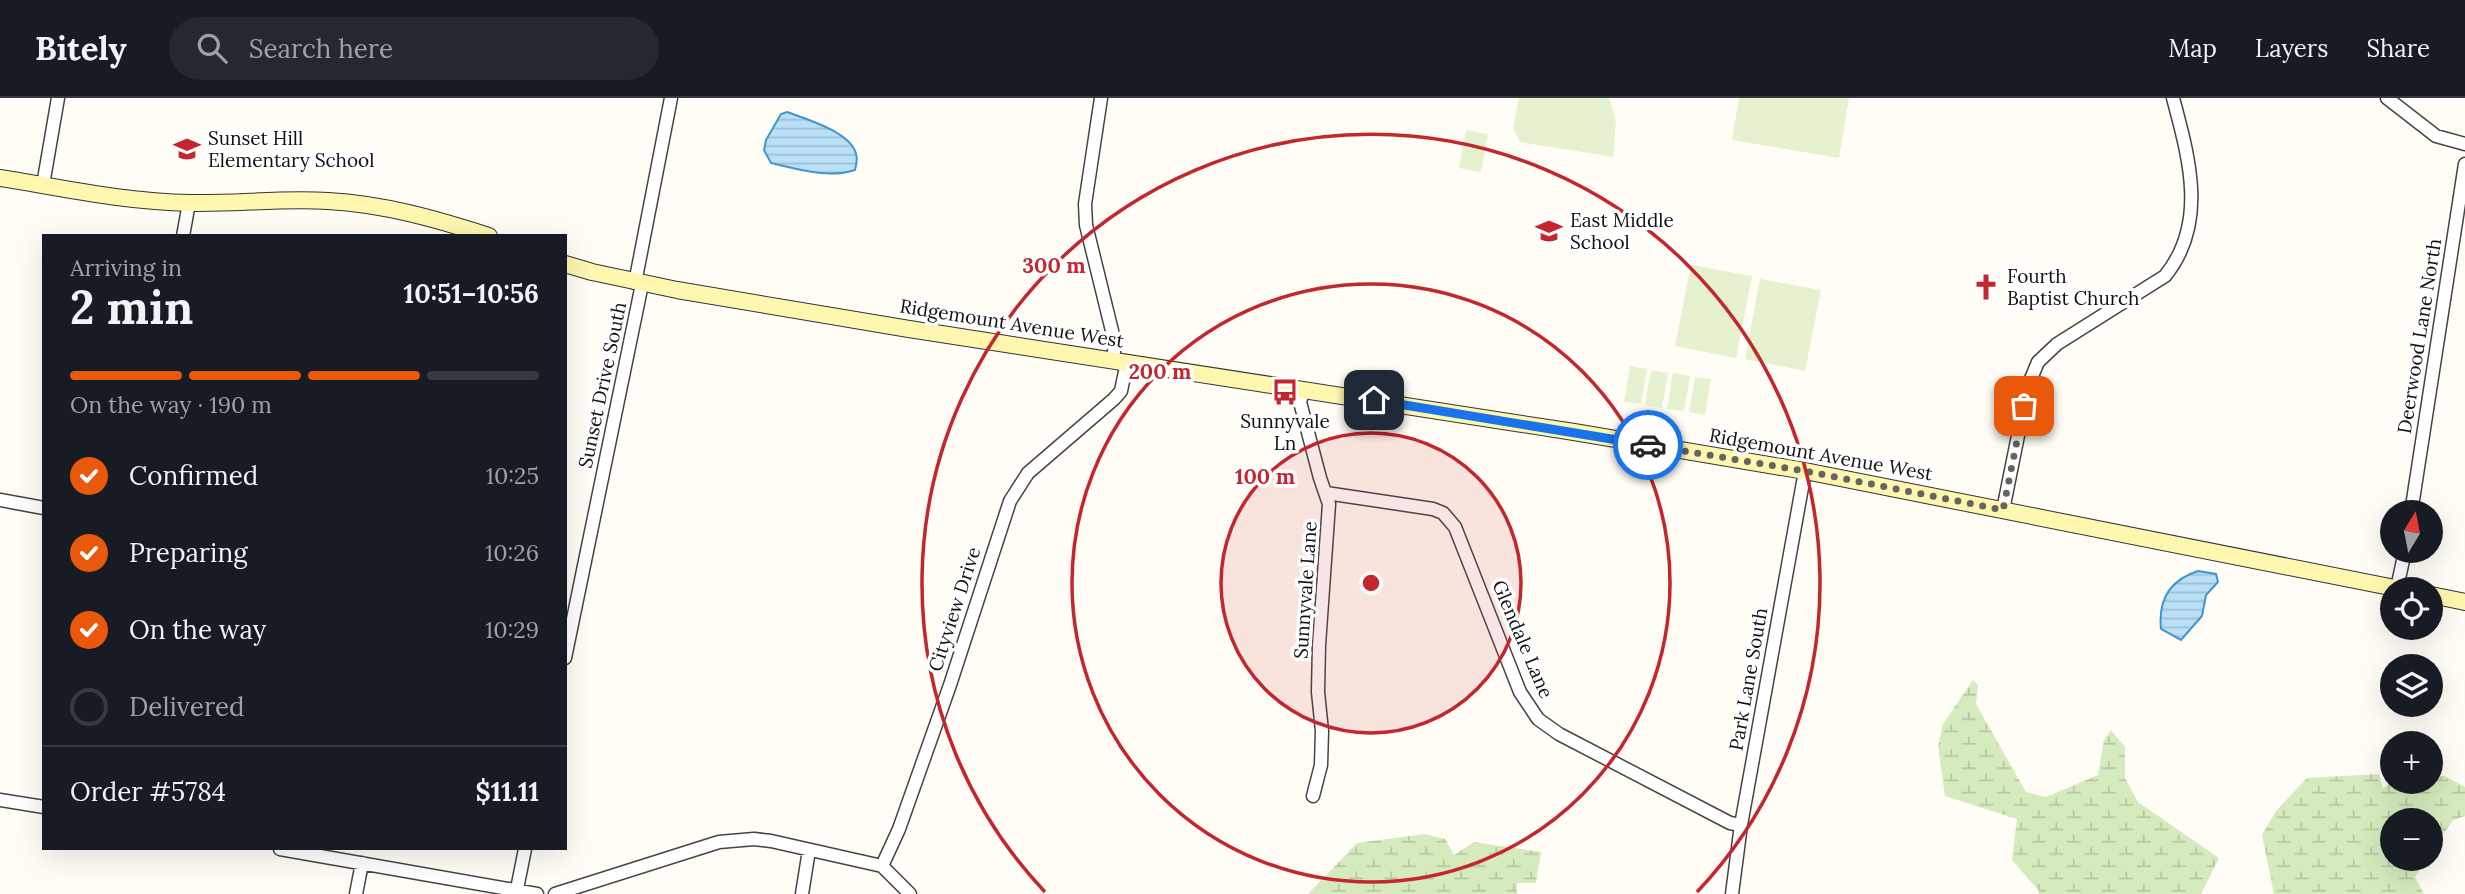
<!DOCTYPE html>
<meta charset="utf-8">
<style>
:root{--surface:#171b24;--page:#242831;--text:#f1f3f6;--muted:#9ea1a6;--line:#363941;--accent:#ea580c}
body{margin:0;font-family:Lora,serif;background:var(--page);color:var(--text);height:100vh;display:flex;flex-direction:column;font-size:26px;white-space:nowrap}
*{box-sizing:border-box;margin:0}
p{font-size:23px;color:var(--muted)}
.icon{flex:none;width:38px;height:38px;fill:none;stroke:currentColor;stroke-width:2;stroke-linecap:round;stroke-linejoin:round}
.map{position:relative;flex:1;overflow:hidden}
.sheet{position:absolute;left:42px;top:136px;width:525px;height:616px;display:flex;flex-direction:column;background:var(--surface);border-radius:0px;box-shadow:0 7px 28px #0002}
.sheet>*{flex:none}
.needle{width:46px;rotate:10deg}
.fabs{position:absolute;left:2380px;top:402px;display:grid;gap:14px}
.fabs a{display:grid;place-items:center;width:63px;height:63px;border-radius:50%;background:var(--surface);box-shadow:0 7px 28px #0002;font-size:35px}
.pin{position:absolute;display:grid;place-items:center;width:60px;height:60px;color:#fff;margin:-30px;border-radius:14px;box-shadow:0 4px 10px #0006}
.courier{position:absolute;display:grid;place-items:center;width:70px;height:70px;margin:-35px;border:5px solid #1a73e8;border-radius:50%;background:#fff;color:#222;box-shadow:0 2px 9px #0007}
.overview em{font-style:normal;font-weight:700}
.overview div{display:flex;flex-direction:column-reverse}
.overview{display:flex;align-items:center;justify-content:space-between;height:119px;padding:0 28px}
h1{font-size:46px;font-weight:700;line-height:52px}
.bar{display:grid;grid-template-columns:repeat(4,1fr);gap:10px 7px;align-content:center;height:84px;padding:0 28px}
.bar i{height:9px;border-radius:5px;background:var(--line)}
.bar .active{background:var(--accent)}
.bar p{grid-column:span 4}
.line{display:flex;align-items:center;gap:18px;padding:0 28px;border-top:2px solid var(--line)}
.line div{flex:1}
ol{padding:0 28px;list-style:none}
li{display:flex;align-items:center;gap:21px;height:77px}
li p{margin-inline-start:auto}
li .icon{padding:7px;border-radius:50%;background:var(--accent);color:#fff;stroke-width:4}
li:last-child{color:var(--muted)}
li i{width:38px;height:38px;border:4px solid var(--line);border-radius:50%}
header{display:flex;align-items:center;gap:42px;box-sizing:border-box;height:98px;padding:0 35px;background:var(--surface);border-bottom:2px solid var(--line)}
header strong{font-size:33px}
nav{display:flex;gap:38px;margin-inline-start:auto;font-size:24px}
.search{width:490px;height:63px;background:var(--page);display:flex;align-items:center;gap:18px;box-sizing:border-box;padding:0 24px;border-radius:38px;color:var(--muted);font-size:26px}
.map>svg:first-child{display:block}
.wetland{fill:url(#wetland-marsh)}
.pitch{fill:#e6f2cf}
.water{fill:url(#water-rules);stroke:#3f96cf;stroke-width:2}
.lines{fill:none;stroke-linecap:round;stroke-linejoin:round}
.street-casing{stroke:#444;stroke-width:15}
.secondary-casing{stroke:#333;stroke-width:18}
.street{stroke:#fff;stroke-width:12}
.secondary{stroke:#fff6b0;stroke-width:16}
.done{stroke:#646461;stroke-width:7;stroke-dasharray:0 12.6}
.route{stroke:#1a73e8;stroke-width:9}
.ring{fill:none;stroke:#c4262e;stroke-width:3.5}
.labels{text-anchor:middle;stroke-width:7;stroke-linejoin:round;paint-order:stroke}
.poi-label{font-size:19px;fill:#111;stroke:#fff;text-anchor:start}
.street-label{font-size:19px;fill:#111;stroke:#fff}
.centre{fill:#c4262e;stroke:#fff;stroke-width:3.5}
.ring-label{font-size:21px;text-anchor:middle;font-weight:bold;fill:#c4262e;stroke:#fff;stroke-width:7;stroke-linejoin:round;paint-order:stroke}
</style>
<header>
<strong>Bitely</strong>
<div class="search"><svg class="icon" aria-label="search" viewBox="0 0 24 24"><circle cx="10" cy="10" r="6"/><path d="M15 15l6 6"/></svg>Search here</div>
<nav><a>Map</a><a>Layers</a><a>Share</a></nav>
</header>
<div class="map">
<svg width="2465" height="796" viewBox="0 0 2465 796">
<defs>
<pattern id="wetland-marsh" width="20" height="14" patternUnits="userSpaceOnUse" patternTransform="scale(1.75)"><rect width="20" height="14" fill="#d5ebbd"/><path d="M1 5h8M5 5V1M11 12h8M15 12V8" fill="none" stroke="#b6c8a1"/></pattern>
<pattern id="water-rules" width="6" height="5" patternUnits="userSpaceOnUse" patternTransform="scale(1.75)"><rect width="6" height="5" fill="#b9e0f7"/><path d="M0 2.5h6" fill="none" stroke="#9ebfd3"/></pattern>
</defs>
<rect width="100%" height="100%" fill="#fffdf5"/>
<path class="wetland" d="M1973,582L1978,587L1976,606L2026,694L2046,699L2098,677L2104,642L2111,632L2125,649V680L2138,704L2219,760L2201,796H2039V793L2012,762L2017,721L1945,698L1938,648L1943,626Z
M2379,676L2383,691L2392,683L2431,684V679L2445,678L2465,689V718L2453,722L2431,755V723H2392V761H2427L2415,779L2424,796H2274L2262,737L2276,713L2307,680Z
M1425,736L1445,741L1454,757L1474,744L1541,754L1536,785H1517V796H1308L1357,745Z"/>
<path class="pitch" d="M1519,0H1609L1616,23L1613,59L1520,44L1513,30Z
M1739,0H1849L1839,60L1732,42Z
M1466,32L1488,36L1481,74L1459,70Z
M1691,167L1752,178L1736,260L1675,248Z
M1760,181L1821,192L1805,273L1745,261Z
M1630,268L1647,271L1641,306L1624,304Z
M1651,272L1668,275L1662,310L1645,307Z
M1673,275L1690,278L1684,313L1667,311Z
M1695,279L1711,281L1705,317L1689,314Z"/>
<path class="water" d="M787,14C806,21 851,34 856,56C858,61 856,67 855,72C828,81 797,71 771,65L764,52L766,42L781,16Z
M2198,473L2216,476L2218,484L2206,497L2202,518L2181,542L2161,531C2158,502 2170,482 2198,473Z"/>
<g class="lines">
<g class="street-casing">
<path id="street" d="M1101,0L1085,106L1086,127L1115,245L1113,262
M2387,0L2436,38L2465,46
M43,87L58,0
M183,138L189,105
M635,185L671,0
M1304,291L1300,304L1320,380L1329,406L1319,547L1318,594L1322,633L1321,667L1313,698
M1326,395L1433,411L1443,415L1455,429L1520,594L1538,621L1559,636L1730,725L1741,727
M0,402L44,410
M2003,412L2028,288L2038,264L2057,246L2165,178C2208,125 2189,60 2173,0
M2411,415L2465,66
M2397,490L2405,453
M565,560L642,186
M0,702L44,709
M280,751L537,796
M882,768L899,731L950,587L1010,403L1028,375L1114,301L1121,293L1127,264
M882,768L910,796
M356,796L362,765
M516,796L525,751
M555,796L719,744L754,741L771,743L882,768
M802,796L809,752
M1732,796L1741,727L1805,373"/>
</g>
<g class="secondary-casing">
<path id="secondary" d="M0,80C62,90 126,104 190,105C236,106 282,100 328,103C384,106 436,121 489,138
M565,166L592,174L677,192L909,231L1574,334L1805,373L2405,492
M2431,497L2465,504"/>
</g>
<use href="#street" class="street"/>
<use href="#secondary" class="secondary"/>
</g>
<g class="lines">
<path class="done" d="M1648,347L1805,373L2003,412L2024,308"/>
<path class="route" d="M1374,302L1648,347"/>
</g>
<circle cx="1371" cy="485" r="150" fill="#c4262e" fill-opacity=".12"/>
<g class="ring">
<circle cx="1371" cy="485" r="150"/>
<circle cx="1371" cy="485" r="299"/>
<path d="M1045 794A449 449 0 1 1 1697 794"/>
</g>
<defs>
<g id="school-bare" transform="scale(2.1)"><path d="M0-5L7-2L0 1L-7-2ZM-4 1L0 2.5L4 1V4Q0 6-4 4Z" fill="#c4262e" stroke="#fff" stroke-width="2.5" paint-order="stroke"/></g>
<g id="church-bare" transform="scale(2.1)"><path d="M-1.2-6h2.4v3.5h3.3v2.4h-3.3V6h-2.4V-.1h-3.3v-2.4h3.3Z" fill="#c4262e" stroke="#fff" stroke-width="2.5" paint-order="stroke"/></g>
<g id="bus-bare" transform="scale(2.1)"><path d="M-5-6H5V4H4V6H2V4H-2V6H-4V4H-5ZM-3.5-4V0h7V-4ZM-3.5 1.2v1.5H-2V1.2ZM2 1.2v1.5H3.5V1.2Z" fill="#c4262e" stroke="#fff" stroke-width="2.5" paint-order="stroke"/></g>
</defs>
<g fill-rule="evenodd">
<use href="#school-bare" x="187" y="51"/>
<use href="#school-bare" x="1549" y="133"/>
<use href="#church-bare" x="1986" y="189"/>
<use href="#bus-bare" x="1285" y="294"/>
</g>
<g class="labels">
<g class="poi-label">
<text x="208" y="47">Sunset Hill<tspan x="208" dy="22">Elementary School</tspan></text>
<text x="1570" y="129">East Middle<tspan x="1570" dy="22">School</tspan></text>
<text x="2007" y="185">Fourth<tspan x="2007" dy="22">Baptist Church</tspan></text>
<text x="1285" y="330" text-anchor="middle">Sunnyvale<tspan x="1285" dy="22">Ln</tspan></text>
</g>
<g class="street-label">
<text transform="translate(1012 225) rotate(9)" y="7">Ridgemount Avenue West</text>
<text transform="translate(2419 238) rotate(-81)" y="7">Deerwood Lane North</text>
<text transform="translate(602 287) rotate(-78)" y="7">Sunset Drive South</text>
<text transform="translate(1821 356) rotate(10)" y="7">Ridgemount Avenue West</text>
<text transform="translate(1305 492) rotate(-86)" y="7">Sunnyvale Lane</text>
<text transform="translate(954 511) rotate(-72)" y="7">Cityview Drive</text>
<text transform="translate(1523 541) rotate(67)" y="7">Glendale Lane</text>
<text transform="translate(1748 581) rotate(-80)" y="7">Park Lane South</text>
</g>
</g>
<circle cx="1371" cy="485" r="10" class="centre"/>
<g class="ring-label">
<text x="1054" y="175">300 m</text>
<text x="1160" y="281">200 m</text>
<text x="1265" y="386">100 m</text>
</g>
</svg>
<div class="fabs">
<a><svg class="needle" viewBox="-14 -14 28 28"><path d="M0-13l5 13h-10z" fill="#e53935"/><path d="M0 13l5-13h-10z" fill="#9ea1a6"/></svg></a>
<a><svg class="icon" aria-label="locate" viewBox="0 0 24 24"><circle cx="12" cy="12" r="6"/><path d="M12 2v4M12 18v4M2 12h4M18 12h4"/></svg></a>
<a><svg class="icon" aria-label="layers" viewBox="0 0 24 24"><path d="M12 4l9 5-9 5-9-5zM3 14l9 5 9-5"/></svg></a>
<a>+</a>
<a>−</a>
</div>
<div class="pin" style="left:2024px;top:308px;background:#ea580c"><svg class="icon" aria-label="bag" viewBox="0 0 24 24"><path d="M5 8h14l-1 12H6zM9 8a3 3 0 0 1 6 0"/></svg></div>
<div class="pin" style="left:1374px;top:302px;background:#1f2937"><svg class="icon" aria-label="home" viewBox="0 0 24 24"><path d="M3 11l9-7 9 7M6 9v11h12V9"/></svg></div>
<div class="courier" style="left:1648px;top:347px"><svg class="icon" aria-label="car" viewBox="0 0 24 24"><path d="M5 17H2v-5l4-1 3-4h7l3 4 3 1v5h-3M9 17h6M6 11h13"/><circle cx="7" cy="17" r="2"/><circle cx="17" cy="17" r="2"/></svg></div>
<section class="sheet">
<div class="overview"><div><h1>2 min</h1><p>Arriving in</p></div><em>10:51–10:56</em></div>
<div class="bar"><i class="active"></i><i class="active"></i><i class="active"></i><i></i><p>On the way · 190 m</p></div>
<ol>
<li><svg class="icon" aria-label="check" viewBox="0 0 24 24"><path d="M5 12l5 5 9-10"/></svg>Confirmed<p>10:25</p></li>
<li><svg class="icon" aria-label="check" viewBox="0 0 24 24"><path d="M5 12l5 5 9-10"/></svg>Preparing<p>10:26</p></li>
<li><svg class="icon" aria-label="check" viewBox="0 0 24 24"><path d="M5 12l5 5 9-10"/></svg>On the way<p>10:29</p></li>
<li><i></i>Delivered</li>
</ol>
<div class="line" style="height:91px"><div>Order #5784</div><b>$11.11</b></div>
</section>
</div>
